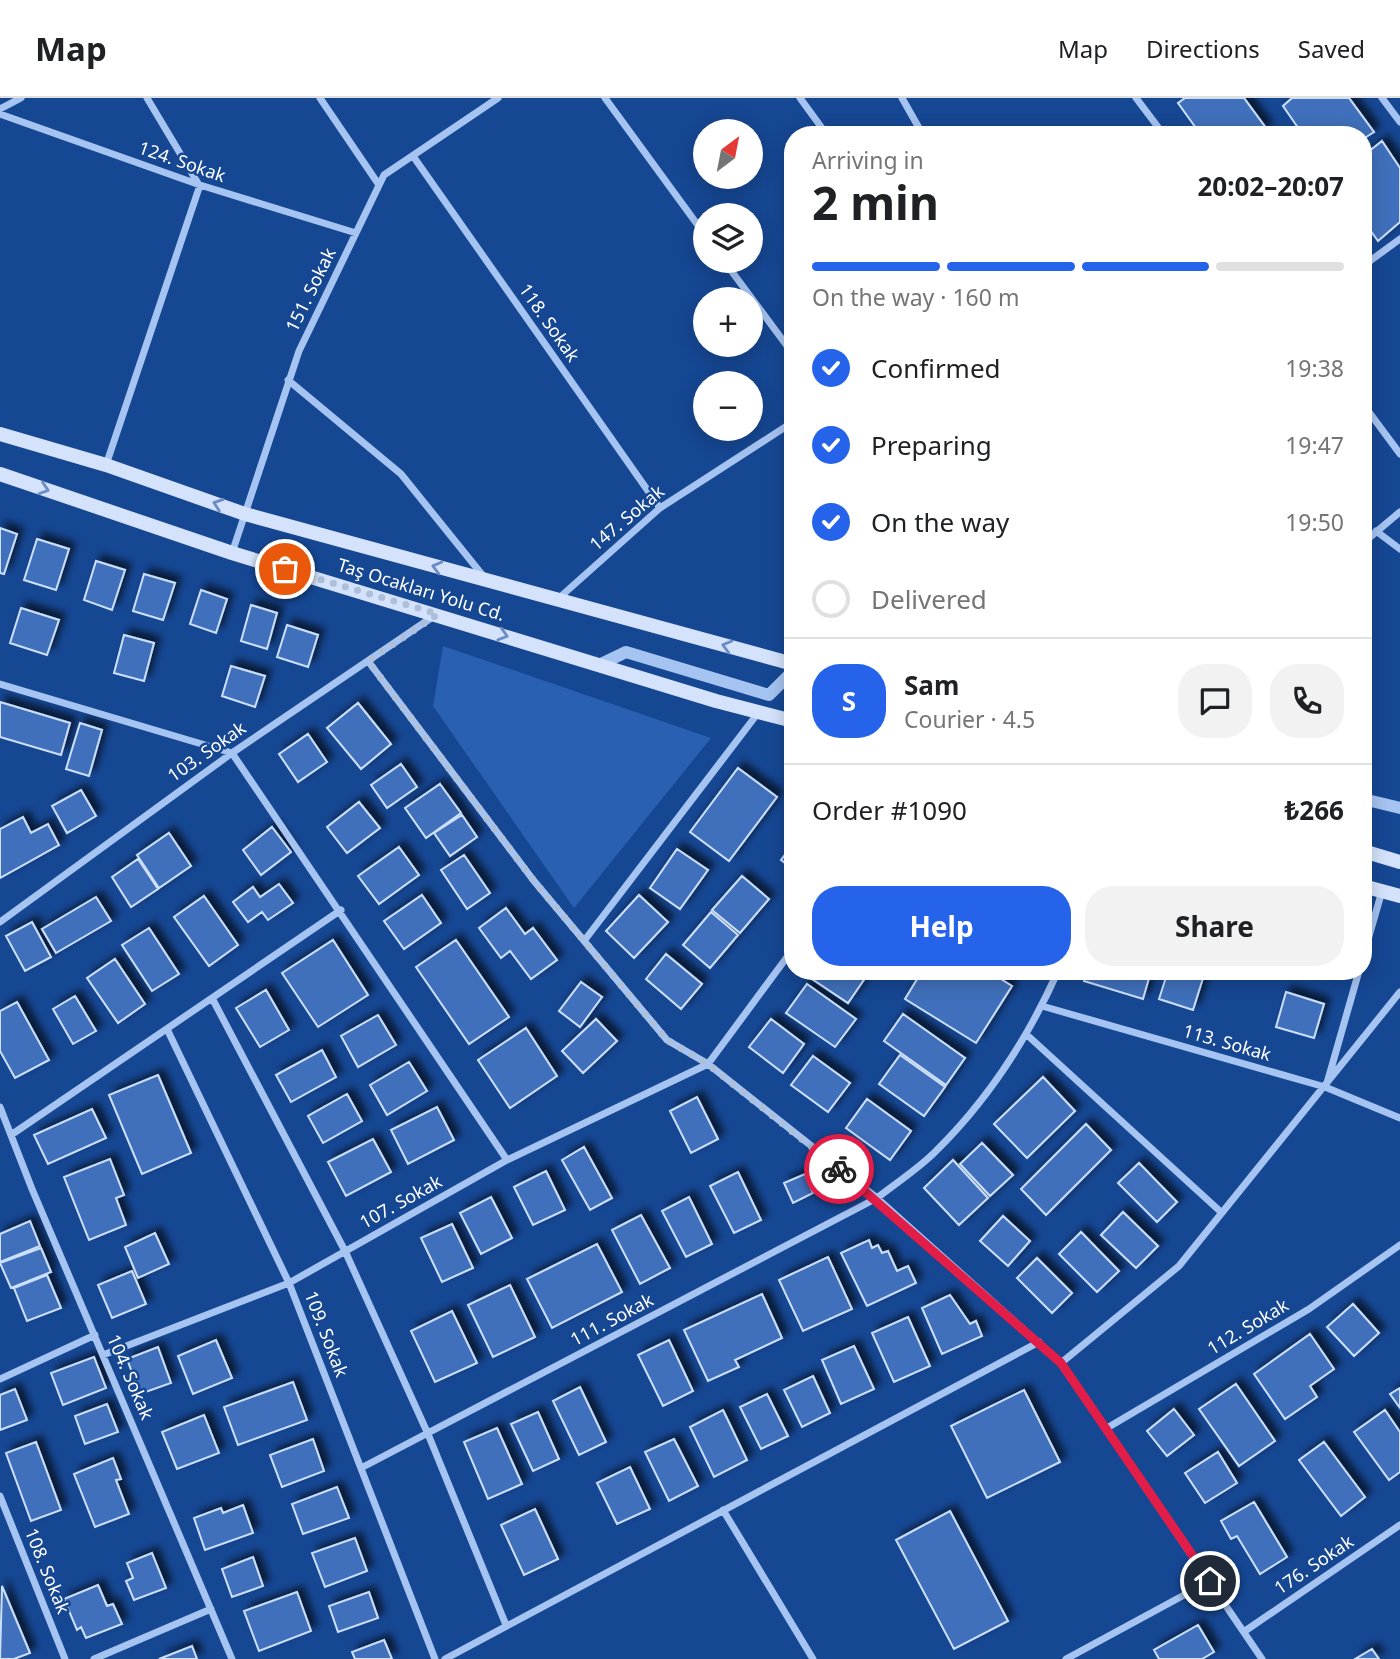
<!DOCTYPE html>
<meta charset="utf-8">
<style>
:root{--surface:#fff;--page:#f2f2f2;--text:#202124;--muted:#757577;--line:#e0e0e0;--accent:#2563eb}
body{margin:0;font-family:"Noto Sans",sans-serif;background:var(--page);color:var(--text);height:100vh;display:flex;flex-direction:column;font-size:26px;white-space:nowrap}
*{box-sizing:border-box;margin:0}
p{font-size:23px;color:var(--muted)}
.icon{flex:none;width:38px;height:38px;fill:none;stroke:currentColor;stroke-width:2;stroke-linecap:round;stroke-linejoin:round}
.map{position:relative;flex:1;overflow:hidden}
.side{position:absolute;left:784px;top:28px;width:588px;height:854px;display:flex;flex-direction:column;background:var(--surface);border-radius:28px;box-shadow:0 4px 18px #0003}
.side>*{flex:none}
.needle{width:46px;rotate:32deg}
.fabs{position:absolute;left:693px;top:21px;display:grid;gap:14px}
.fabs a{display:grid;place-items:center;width:70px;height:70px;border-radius:50%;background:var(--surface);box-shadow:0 4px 18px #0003;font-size:35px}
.pin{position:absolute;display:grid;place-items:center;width:60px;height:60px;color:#fff;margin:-30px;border:4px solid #fff;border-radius:50%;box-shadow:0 2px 7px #0007}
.courier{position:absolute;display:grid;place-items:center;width:70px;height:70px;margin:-35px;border:5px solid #e11d48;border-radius:50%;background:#fff;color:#222;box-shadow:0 2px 9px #0007}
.headline em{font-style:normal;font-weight:700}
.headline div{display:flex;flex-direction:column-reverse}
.headline{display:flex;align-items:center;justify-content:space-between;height:119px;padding:0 28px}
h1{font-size:46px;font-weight:700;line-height:52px}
.bar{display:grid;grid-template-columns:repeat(4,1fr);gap:10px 7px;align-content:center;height:84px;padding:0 28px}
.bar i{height:9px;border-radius:5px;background:var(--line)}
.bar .current{background:var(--accent)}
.bar p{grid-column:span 4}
.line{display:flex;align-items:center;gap:18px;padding:0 28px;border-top:2px solid var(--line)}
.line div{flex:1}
.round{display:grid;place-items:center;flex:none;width:74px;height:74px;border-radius:28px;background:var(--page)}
ol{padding:0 28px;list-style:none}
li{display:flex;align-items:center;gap:21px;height:77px}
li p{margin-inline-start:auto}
li .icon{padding:7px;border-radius:50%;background:var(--accent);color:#fff;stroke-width:4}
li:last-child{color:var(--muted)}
li i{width:38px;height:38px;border:4px solid var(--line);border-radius:50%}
.primary-button{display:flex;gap:14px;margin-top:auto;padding:14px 28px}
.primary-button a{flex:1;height:80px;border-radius:28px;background:var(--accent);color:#fff;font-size:28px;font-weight:700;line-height:80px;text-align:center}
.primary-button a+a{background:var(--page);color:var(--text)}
header{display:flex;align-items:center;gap:42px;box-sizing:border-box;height:98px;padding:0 35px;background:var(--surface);border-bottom:2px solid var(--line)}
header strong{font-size:33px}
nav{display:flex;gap:38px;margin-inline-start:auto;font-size:24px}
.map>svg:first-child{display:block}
.green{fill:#2960b2}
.building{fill:#3f70bb;stroke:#cde0fc;stroke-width:2;filter:url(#shadow)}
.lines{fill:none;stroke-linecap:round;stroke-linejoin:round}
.minor{stroke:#a6c4f1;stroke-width:7}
.tertiary{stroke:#a6c4f1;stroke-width:12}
.secondary{stroke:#d4e3fb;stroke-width:14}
.oneway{stroke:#6b8dc2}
.done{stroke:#adbfd9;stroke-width:7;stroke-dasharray:0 12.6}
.route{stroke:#e11d48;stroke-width:9}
.labels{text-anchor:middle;stroke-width:5;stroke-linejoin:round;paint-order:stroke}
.street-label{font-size:18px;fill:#fff;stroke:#164793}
</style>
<header>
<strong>Map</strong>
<nav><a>Map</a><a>Directions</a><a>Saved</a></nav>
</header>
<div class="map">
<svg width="1400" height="1561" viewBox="0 0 1400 1561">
<defs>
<filter id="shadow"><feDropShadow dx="6" dy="-6" stdDeviation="3.5" flood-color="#0009"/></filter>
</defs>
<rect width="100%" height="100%" fill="#164793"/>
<path class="green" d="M443,548L711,640L574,810L433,608Z"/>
<path class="building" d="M1185,0H1244L1266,30L1259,37H1201L1178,5Z
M1292,0H1349L1374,34L1363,41V37H1303L1283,8Z
M1382,43L1400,70V124L1378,143L1363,122V58Z
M0,430L17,436L4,476L0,475Z
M37,441L69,451L56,492L24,482Z
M96,463L125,472L112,512L84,502Z
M144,476L175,485L163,522L133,513Z
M201,492L227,501L216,535L190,526Z
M251,507L277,515L267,551L241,543Z
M21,510L59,522L47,557L10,545Z
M287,527L318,537L308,569L277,559Z
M124,537L154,545L144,583L114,575Z
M231,568L265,578L255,609L222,598Z
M0,604L70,625L61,657L0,639Z
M358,605L391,646L361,671L327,630Z
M80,625L102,632L89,678L66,671Z
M308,636L327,664L298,684L279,656Z
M401,666L417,689L387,710L371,687Z
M738,670L777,699L729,763L690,734Z
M440,686L461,715L426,740L405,710Z
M81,692L96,718L67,735L52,708Z
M359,704L380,730L347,755L327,729Z
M462,717L477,739L450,758L434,735Z
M23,719L31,735L48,726L59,747L0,780V731Z
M272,729L291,754L261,777L243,752Z
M169,735L191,768L159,790L137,757Z
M793,746V771L781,762Z
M399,749L419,777L379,806L358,778Z
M677,751L708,772L680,811L650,790Z
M464,757L490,795L467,811L441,772Z
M138,761L158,791L131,809L112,779Z
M742,778L769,801L740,835L712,812Z
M279,786L293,805L268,822L262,814L248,824L233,804L253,789L260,799Z
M422,797L441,825L404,851L384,823Z
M639,797L668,824L634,860L606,833Z
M204,798L238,847L209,868L174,819Z
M96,799L111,823L56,855L42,831Z
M506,810L525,836L533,830L557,862L531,881L510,853L501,860L479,830Z
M711,814L738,837L710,870L683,847Z
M32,824L51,859L25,873L6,838Z
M149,830L179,876L152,893L122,847Z
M333,842L368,897L318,929L282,875Z
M456,842L509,919L469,946L416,869Z
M666,856L702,886L681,911L646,881Z
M115,861L145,906L118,925L87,880Z
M818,873H870L848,905L812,881Z
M922,873H988L1012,888L976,945L905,901Z
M1087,873H1151L1143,901L1084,883Z
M1168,873H1192L1204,877L1193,912L1159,901Z
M1302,873H1329L1327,881Z
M581,884L602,899L580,929L559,913Z
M807,886L856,921L835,949L786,915Z
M266,892L289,932L260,949L236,910Z
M1286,894L1324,906L1314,940L1276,929Z
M75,898L96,933L73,946L53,911Z
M17,904L49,962L15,980L0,953V913Z
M903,916L965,960L946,987L884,943Z
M378,917L396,947L358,969L341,938Z
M596,921L617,943L583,975L562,953Z
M771,921L804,946L783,975L749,949Z
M526,930L557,978L510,1010L478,962Z
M322,952L336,979L291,1004L276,977Z
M900,957L945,989L924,1018L879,986Z
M813,958L850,985L828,1014L791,987Z
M409,964L427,993L387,1017L370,987Z
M158,977L191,1055L142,1076L109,997Z
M1043,979L1075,1013L1027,1060L994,1026Z
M347,996L362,1023L323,1045L308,1018Z
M697,999L718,1041L691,1055L670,1013Z
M867,1001L911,1033L890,1062L846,1030Z
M437,1009L454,1042L408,1066L391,1032Z
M92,1011L106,1040L48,1066L34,1037Z
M1086,1026L1111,1052L1046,1117L1021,1091Z
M373,1041L391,1074L346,1098L328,1064Z
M982,1045L1013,1077L990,1098L960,1066Z
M584,1049L612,1100L590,1112L562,1062Z
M110,1061L124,1097L116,1100L126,1127L89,1142L64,1079Z
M953,1062L988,1100L959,1127L924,1090Z
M1139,1065L1177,1104L1157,1124L1118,1085Z
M546,1073L565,1112L533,1127L514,1089Z
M738,1074L761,1122L734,1135L710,1088Z
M805,1076L813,1095L793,1105L784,1085Z
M491,1099L512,1140L481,1156L460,1115Z
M689,1099L712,1146L686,1159L662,1113Z
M1123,1114L1158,1148L1136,1170L1101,1137Z
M641,1117L670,1170L640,1186L612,1132Z
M1003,1118L1030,1143L1008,1168L980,1143Z
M30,1123L40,1148L0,1164V1136Z
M452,1126L473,1170L442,1184L421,1140Z
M1081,1134L1119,1173L1097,1194L1059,1156Z
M155,1135L169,1166L138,1180L125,1149Z
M869,1142L872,1150L878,1147L882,1155L888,1153L897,1173L908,1168L916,1185L867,1208L841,1155Z
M597,1146L622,1194L552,1230L527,1181Z
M41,1150L51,1174L11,1190L0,1165Z
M828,1159L852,1211L803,1233L779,1182Z
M1037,1160L1072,1195L1052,1215L1017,1180Z
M132,1173L146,1206L112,1220L98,1187Z
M47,1177L61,1210L27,1223L14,1190Z
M510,1187L535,1239L493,1259L468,1207Z
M762,1196L782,1240L735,1262L739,1269L708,1283L684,1232Z
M950,1197L970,1226L976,1223L982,1238L942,1256L922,1210Z
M1353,1206L1379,1235L1354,1258L1327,1229Z
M452,1213L477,1265L435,1284L411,1233Z
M908,1219L930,1268L894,1284L872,1235Z
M1310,1236L1334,1271L1310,1288L1317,1299L1285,1321L1254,1276Z
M216,1242L232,1280L193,1296L178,1258Z
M669,1242L693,1293L663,1308L638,1257Z
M854,1248L874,1291L841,1306L822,1262Z
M158,1249L171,1285L140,1296L127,1261Z
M94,1259L106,1290L63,1307L51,1275Z
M813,1278L830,1315L802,1329L784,1292Z
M293,1284L307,1322L238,1347L224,1309Z
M1236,1286L1275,1343L1239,1368L1199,1311Z
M580,1289L606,1344L579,1357L553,1303Z
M1400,1290V1310L1390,1296Z
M15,1291L27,1322L0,1332V1297Z
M1024,1292L1060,1364L987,1400L951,1328Z
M767,1296L788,1338L761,1351L740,1309Z
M107,1306L118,1334L85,1346L75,1318Z
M1174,1311L1194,1337L1167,1358L1147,1333Z
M723,1312L747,1362L714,1379L690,1329Z
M1385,1312L1400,1334V1374L1389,1382L1354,1334Z
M538,1314L559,1361L533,1373L511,1326Z
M204,1317L219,1355L177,1371L162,1334Z
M497,1330L522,1386L488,1401L464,1344Z
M313,1341L324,1373L282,1389L270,1357Z
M674,1341L698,1388L669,1403L645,1354Z
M36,1344L61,1412L31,1423L6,1355Z
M1324,1344L1365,1399L1341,1418L1299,1362Z
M1218,1354L1237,1385L1205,1405L1185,1375Z
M113,1360L121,1381L116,1382L129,1416L95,1429L74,1376Z
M630,1369L650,1411L617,1426L597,1385Z
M337,1389L349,1420L303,1436L292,1406Z
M1254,1404L1287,1459L1260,1476L1237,1438L1231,1441L1221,1423Z
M243,1407L253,1435L205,1452L194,1420L221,1410L223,1415Z
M535,1411L558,1461L524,1477L501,1427Z
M950,1413L1008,1523L954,1551L896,1442Z
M355,1440L367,1473L325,1489L312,1455Z
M152,1455L166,1490L134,1502L126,1483L133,1480L127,1465Z
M253,1459L263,1488L232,1499L222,1471Z
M98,1487L107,1508L113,1506L122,1526L86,1540L81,1529L77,1532L64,1501Z
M2,1488L30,1555L14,1561H0Z
M297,1494L311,1533L259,1553L244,1513Z
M369,1494L378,1520L338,1534L329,1508Z
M1198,1527L1214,1554L1202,1561H1159L1154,1552Z
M384,1542L392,1561H355L352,1554Z
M192,1548L197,1561H159Z
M1372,1551L1379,1561H1355Z"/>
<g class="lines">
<path class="minor" d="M147,0L199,87
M320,0L379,87
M605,0L705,137
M800,0L827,37
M902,0L923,37
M1136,0L1164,37
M1382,0L1400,24
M0,11L21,0
M0,16L200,87L356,135
M413,58L660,410
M724,163L793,256
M1363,168L1400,141
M288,282L401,376L484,479
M1363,306L1400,356
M106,367L200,87
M1376,433L1400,451
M1363,445L1400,414
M232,455L299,253L384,77L498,0
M559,500L660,410L793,324
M368,563L534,783L667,942L708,966L877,1100L1061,1265L1262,1561
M0,586L232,655L507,1062
M0,824L232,655L434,518
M584,843L758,615
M1363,859L1382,793
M212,900L345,1153L428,1336L506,1527
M1042,908L1325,989L1400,1020
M167,931L289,1185L435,1561
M1026,936L1222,1115
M1327,985L1359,873
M0,1009L32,1091L232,1561
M11,1037L341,812
M103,1257L289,1185L507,1062L708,966L793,851
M1061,1265L1179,1168L1400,894
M0,1281L95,1237
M1107,1330L1309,1211L1400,1147
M361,1370L877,1100C896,1085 918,1071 935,1054C988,1002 1028,940 1058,873
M0,1398L65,1561
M723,1412L813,1561
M1245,1533L1400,1427
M94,1561L211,1511
M445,1561L1039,1244
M1066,1561L1210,1483"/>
<path class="tertiary" d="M599,567L626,554L769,597L793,573
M1363,701L1400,710"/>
<path class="secondary" d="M0,336L106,367L245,416L793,566
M0,376L232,455L716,603L793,623
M1363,753L1400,764
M1363,788L1400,798"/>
</g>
<defs><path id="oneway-chevron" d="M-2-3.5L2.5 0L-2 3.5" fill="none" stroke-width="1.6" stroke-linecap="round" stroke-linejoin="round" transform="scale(1.75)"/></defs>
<g class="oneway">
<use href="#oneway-chevron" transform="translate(44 391) rotate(18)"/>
<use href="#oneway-chevron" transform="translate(218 406) rotate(-161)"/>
<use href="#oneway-chevron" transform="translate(437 469) rotate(-165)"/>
<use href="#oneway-chevron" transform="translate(503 537) rotate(17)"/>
<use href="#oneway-chevron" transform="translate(727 548) rotate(-165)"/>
</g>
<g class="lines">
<path class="done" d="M285,471L438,516L368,563L534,783L667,942L708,966L839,1071"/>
<path class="route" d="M839,1071L1061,1265L1210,1483"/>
</g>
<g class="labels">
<g class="street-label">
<text transform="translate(182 64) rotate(19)" y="6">124. Sokak</text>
<text transform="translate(311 192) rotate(-64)" y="6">151. Sokak</text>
<text transform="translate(549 225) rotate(55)" y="6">118. Sokak</text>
<text transform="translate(627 420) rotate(-40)" y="6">147. Sokak</text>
<text transform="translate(421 492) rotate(17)" y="6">Taş Ocakları Yolu Cd.</text>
<text transform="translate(207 654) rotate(-35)" y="6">103. Sokak</text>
<text transform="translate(1227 945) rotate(16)" y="6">113. Sokak</text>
<text transform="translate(401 1104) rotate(-29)" y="6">107. Sokak</text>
<text transform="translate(612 1222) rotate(-28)" y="6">111. Sokak</text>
<text transform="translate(1248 1229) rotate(-31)" y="6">112. Sokak</text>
<text transform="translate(326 1236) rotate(69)" y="6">109. Sokak</text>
<text transform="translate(130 1279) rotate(67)" y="6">104. Sokak</text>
<text transform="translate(1314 1467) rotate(-34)" y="6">176. Sokak</text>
<text transform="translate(47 1473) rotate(68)" y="6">108. Sokak</text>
</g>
</g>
</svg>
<div class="fabs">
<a><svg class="needle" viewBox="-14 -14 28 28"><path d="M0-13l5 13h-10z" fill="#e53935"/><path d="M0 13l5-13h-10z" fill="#757577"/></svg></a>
<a><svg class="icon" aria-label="layers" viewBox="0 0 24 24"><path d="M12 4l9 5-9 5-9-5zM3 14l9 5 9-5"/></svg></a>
<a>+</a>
<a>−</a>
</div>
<div class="pin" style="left:285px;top:471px;background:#ea580c"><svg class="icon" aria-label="bag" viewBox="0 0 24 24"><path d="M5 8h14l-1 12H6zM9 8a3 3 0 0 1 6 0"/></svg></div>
<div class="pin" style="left:1210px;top:1483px;background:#1f2937"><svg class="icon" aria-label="home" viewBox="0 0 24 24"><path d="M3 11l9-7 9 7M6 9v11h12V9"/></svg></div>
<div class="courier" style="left:839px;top:1071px"><svg class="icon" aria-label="bike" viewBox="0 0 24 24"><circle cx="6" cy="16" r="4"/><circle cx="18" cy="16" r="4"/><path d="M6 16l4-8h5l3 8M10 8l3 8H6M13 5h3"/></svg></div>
<section class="side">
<div class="headline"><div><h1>2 min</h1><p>Arriving in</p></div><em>20:02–20:07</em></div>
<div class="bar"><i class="current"></i><i class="current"></i><i class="current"></i><i></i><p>On the way · 160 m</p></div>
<ol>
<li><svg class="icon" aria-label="check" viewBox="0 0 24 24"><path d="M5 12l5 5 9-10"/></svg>Confirmed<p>19:38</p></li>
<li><svg class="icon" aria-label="check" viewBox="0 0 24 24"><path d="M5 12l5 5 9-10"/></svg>Preparing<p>19:47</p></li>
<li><svg class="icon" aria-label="check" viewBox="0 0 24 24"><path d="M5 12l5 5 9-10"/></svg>On the way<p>19:50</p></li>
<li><i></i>Delivered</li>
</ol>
<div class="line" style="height:126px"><b class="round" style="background:var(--accent);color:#fff">S</b><div><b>Sam</b><p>Courier · 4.5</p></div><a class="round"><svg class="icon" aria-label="chat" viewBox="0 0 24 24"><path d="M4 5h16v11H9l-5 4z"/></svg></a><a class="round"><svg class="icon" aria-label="phone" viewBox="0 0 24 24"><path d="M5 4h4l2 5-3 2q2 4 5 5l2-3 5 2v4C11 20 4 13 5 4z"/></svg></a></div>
<div class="line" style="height:91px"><div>Order #1090</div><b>₺266</b></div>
<div class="primary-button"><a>Help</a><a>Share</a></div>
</section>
</div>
